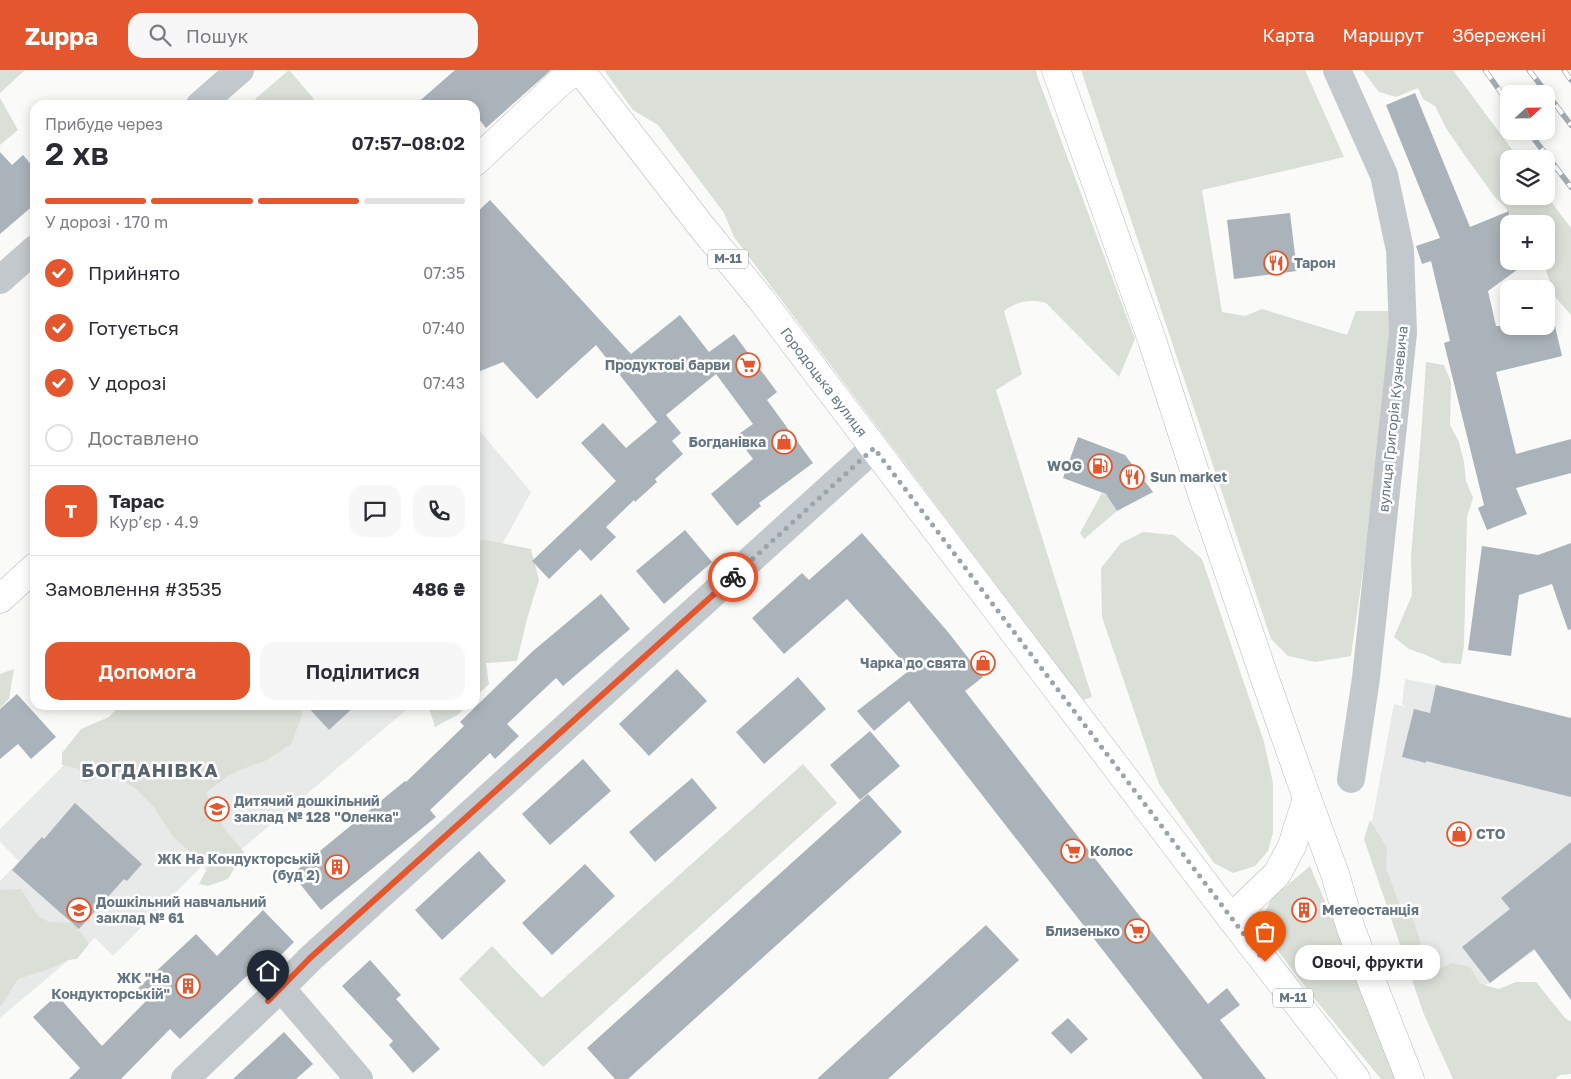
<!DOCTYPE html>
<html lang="uk">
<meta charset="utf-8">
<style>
:root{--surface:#fff;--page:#f7f7f7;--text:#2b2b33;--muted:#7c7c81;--line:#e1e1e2;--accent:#e4572e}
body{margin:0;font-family:"Golos Text",sans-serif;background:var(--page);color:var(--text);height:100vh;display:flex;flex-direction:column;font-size:19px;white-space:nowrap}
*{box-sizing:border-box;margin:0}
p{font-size:16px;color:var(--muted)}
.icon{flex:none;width:28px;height:28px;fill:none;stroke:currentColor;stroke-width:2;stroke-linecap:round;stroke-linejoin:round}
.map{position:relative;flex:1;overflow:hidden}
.drawer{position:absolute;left:30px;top:30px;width:450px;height:610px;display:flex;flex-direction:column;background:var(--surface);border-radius:15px;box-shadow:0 2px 12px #0003}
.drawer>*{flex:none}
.needle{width:32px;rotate:68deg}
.tools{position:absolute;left:1500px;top:15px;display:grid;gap:10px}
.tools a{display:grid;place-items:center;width:55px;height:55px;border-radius:10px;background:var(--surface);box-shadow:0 2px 12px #0003;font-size:25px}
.pin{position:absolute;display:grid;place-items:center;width:42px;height:42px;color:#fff;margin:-51px -21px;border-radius:50% 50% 50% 0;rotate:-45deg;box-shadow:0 0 5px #0007}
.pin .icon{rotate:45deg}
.courier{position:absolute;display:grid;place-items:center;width:50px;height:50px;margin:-25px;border:4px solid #e4572e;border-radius:50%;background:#fff;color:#222;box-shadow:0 1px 6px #0007}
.bubble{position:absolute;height:35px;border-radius:15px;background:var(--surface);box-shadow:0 2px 12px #0003;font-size:16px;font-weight:600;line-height:35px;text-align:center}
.overview em{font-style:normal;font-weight:600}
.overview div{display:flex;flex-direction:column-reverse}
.overview{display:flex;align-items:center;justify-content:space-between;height:85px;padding:0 15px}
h1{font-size:32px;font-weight:600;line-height:38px}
.bar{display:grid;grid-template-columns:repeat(4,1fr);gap:8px 5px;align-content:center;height:60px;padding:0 15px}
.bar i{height:6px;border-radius:4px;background:var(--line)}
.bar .active{background:var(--accent)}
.bar p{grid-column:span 4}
.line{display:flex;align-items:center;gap:12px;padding:0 15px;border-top:1px solid var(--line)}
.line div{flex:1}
.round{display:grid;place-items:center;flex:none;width:52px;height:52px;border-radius:15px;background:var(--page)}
ol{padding:0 15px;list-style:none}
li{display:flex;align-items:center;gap:15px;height:55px}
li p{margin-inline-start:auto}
li .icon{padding:5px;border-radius:50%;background:var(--accent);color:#fff;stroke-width:4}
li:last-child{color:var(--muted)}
li i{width:28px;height:28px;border:2px solid var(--line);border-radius:50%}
.cta{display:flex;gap:10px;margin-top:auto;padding:10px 15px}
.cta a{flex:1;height:58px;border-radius:15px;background:var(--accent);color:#fff;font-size:20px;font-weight:600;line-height:58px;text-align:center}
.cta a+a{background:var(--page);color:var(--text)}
header{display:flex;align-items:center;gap:30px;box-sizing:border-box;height:70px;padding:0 25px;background:var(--accent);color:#fff}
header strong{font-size:24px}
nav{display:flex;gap:28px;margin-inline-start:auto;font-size:18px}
.search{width:350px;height:45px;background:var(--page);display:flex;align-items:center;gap:12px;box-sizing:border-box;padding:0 18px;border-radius:15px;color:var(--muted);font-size:19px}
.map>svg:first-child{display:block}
.built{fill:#e8e9e9}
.green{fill:#dadfd7}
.building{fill:#aab3b9}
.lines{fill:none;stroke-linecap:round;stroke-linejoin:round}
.major-casing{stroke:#b5babe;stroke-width:29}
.minor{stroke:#c3c8cc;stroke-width:28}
.major{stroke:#fff;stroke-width:28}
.rail-casing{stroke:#a2aab0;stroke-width:5.5}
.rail{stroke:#fff;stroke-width:4;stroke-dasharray:11;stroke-linecap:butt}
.done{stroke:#99a4ac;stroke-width:5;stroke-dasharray:0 9}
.route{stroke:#e4572e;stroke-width:6}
.labels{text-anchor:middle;stroke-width:5;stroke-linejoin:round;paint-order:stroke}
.shield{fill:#fff;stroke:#939fa8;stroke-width:1}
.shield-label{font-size:12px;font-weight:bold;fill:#657683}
.poi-label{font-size:14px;font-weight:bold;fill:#657683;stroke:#fff;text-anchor:start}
.street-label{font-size:14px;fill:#657683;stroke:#fff}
.district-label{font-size:19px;font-weight:bold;letter-spacing:1px;fill:#57646e;stroke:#fff}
</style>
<header>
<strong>Zuppa</strong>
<div class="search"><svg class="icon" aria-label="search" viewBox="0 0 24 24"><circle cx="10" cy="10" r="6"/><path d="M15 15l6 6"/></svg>Пошук</div>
<nav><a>Карта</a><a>Маршрут</a><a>Збережені</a></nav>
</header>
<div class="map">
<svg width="1571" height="1009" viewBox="0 0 1571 1009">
<rect width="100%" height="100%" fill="#fafaf8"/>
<path class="built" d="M475,355L531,422L475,524Z
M1405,609L1436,615L1571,678L1422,641L1571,681V854L1490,913L1424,942L1368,773L1394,634L1409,638L1402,635Z
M131,635H412L211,805L202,796L113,886L95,868L0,948V811L19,791L0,772V759L83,676Z"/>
<path class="green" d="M0,0H25L0,23Z
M289,0L314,29L306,35H260L255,29Z
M604,0H1036L1038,8L1135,269L1119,307L1046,233C1030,229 1017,231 1004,241L1022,304L996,320L1092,627L1083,630L734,167L724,143L658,55L633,40Z
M1081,0H1305L1344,87L1202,120L1222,242L1245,246L1262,239L1347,265L1356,241H1394L1388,325L1351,586L1315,592L1288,586L1271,569Z
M1362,0H1453L1519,89H1509V126H1546V125L1571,158V245L1556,228L1545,198L1540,191H1546V154H1516L1505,137L1494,126L1468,90L1446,58L1435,36L1423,29L1418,18L1396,27L1379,22Z
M0,28L18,60L0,75Z
M1426,292L1444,295L1451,312L1450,355L1459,372L1464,392L1466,411L1473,428L1467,447L1464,575L1461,594L1443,593L1426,585L1409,579L1394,567L1412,525L1411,487L1422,353Z
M1102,423L1107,425L1117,441L1084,469L1080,463Z
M1143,462L1174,465L1202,489L1264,672L1273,713V763L1268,781L1255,796L1233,803L1214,793L1159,714L1102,547L1101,498L1121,473Z
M486,470L531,479L539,510L527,549L517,591L486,593L489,614L475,627V471Z
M14,599L9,629L0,638V604Z
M120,635H300L302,645L291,674L267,690L242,699L228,706L206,723L226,761L244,782L228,809L208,816L199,814L208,797L174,768L153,736L135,718L108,703L84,713L79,699L62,695V683L81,659L109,647Z
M428,635H467L459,644L435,657Z
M803,694L837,733L543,997L459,909L492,876L542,928Z
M1370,750L1387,778L1386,798L1399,833L1412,848L1419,866L1425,905L1452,893L1470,897L1480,914L1499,919L1516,912H1536L1565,948L1571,952V1004L1560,1005L1555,1009H1453L1423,942L1364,769Z
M1310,796L1400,1009H1381L1305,917L1260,857L1270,830Z
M21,819L38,846L49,852L74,853L89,874L77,889L68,890L49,899L18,909L2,935L0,936V820Z"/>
<path class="building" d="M455,0H551L486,58L475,44V35H415Z
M1415,23L1470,157L1509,141V191H1529L1488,221L1496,256H1555L1562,286L1496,302L1516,384L1571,369V403L1516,418L1527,444L1487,460L1478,438L1484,435L1444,273L1450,271L1431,191L1422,194L1416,176L1440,168L1386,35Z
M0,82L12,95L23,85L35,99V134L0,164Z
M490,130L631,284L680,245L709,282L734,264L777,322L767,330L813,393L759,433L761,436L737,456L711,424L753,389L736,366L753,354L716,304L666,345L681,363L672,371L683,384L655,409L657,412L635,432L634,430L606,457L616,467L591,491L580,479L549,509L532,491L616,411L581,373L603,353L626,378L657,352L596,275L537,329L503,292L475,303V144Z
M1290,143L1297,201L1234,209L1227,150Z
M1078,367L1125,385L1153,422L1117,441L1106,424L1063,408Z
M685,460L712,492L664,534L636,501Z
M862,463L948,562L983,607L965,621L1208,934L1227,918L1240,935L1220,950L1266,1009H1203L909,631L874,661L857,641L910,600L847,529L784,584L752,548L802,503L809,510Z
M1571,473V559L1568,560L1552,514L1519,525L1511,586L1468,580L1482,476L1538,485Z
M601,524L630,559L563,616L556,608L507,654L519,666L495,689L490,683L430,740L436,747L321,840L292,804L405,711L406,712L464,656L460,652L533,581Z
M677,599L707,631L649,686L619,654Z
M798,607L826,639L764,694L736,662Z
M1436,615L1571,648V727L1426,691V693L1402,687L1414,639L1430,643Z
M17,624L56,667L31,689L18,674L0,689V639Z
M306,635H356L329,660Z
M870,661L900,696L860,730L830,695Z
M583,689L611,721L550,775L522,744Z
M692,708L717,738L655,792L629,762Z
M868,724L902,762L628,1009H615L587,978Z
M75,733L142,794L127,811L124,809L79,859L12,800L42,767L44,769Z
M1571,772V930L1534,879L1490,913L1462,877L1510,839L1501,828Z
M479,781L506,811L442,870L415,840Z
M585,794L615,826L552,885L522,853Z
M263,840L294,872L271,895L265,889L180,969L170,959L121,1009H69L80,998L33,947L57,925L102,976L145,932L135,921L196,864L217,886Z
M986,855L1019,890L888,1009H817Z
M370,890L401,925L396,929L440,979L413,1003L389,975L393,971L342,916Z
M1068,948L1088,969L1071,984L1051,963Z
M284,962L313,994L296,1009H233Z"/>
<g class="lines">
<g class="major-casing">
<g id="major">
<path id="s1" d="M580,0L701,156L760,228L1231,848L1356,1009"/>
<path d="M1056,0L1152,270L1200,418L1265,609L1307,728L1335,804L1351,859L1410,1009"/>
<path d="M475,92L556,16L575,0"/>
<path d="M0,529L35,497"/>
<path d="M1231,848L1277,804L1292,776L1307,728"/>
</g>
</g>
<path class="minor" d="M1337,0L1384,105L1400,180L1403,263L1366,608L1351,709
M200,35L240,0
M0,210L35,179
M281,918L359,1009
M185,1009L281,918L311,888L874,378"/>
<use href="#major" class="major"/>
<g class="rail-casing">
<path id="rail" d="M1485,0L1509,34
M1529,0L1571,55
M1564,0L1571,10
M1528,61L1571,117"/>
</g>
<use href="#rail" class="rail"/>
</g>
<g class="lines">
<path class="done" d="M733,507L874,378L1265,892"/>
<path class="route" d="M268,931L310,888L733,507"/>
</g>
<defs>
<g id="restaurant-ring" transform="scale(1.25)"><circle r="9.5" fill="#fff" stroke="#e4572e" stroke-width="1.5"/><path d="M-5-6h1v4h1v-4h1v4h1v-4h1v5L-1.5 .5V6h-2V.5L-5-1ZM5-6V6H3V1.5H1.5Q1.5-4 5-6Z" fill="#e4572e"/></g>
<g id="supermarket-ring" transform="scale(1.25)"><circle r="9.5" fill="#fff" stroke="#e4572e" stroke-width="1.5"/><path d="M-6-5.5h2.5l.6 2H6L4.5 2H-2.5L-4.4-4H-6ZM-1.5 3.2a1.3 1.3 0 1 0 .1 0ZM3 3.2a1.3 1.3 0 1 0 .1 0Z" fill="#e4572e"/></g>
<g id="shop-ring" transform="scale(1.25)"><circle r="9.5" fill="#fff" stroke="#e4572e" stroke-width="1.5"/><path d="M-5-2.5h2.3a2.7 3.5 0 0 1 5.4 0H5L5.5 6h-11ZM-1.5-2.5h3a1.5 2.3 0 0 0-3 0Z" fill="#e4572e"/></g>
<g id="fuel-ring" transform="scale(1.25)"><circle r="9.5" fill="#fff" stroke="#e4572e" stroke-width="1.5"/><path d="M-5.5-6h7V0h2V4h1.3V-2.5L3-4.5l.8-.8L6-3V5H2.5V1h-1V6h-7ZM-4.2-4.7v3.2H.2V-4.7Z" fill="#e4572e"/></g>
<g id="school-ring" transform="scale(1.25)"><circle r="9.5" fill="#fff" stroke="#e4572e" stroke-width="1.5"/><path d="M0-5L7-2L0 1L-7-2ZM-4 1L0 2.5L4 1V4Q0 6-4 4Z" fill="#e4572e"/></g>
<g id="building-ring" transform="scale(1.25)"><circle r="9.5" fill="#fff" stroke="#e4572e" stroke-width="1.5"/><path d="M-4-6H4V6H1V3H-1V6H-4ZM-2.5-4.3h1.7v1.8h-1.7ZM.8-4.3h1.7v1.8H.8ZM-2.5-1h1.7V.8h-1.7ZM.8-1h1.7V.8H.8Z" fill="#e4572e"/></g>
</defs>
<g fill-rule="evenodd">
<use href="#restaurant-ring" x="1276" y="193"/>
<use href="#supermarket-ring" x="748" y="295"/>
<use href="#shop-ring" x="784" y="372"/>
<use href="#fuel-ring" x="1100" y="396"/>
<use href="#restaurant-ring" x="1132" y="407"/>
<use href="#shop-ring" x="983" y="593"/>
<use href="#school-ring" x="217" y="739"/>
<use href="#shop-ring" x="1459" y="764"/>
<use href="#supermarket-ring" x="1073" y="781"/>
<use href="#building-ring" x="337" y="797"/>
<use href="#school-ring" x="79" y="840"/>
<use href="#building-ring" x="1304" y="840"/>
<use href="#supermarket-ring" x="1137" y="861"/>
<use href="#building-ring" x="188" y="916"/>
</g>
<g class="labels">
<g class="shield">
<rect x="708" y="179.5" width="40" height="19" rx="4"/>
<rect x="1273" y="918.5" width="40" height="19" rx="4"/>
</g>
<g class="shield-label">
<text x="728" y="193">М-11</text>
<text x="1293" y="932">М-11</text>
</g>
<g class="poi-label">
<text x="1294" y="198">Тарон</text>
<text x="730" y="300" text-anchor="end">Продуктові барви</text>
<text x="766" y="377" text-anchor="end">Богданівка</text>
<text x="1082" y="401" text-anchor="end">WOG</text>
<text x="1150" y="412">Sun market</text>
<text x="966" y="598" text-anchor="end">Чарка до свята</text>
<text x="234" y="736">Дитячий дошкільний<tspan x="234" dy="16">заклад № 128 "Оленка"</tspan></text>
<text x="1476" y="769">СТО</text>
<text x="1090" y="786">Колос</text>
<text x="320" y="794" text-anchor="end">ЖК На Кондукторській<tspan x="320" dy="16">(буд 2)</tspan></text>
<text x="96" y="837">Дошкільний навчальний<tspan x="96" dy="16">заклад № 61</tspan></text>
<text x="1322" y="845">Метеостанція</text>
<text x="1120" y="866" text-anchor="end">Близенько</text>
<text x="170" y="913" text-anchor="end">ЖК "На<tspan x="170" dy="16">Кондукторській"</tspan></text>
</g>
<g class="street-label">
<text dy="5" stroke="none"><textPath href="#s1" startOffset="396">Городоцька вулиця</textPath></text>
<text transform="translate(1393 349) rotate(-84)" y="5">вулиця Григорія Кузневича</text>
</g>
<g class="district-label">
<text x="150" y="707">БОГДАНІВКА</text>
</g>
</g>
</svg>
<div class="tools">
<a><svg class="needle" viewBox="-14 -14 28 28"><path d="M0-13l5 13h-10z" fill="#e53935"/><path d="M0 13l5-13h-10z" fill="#7c7c81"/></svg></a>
<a><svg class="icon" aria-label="layers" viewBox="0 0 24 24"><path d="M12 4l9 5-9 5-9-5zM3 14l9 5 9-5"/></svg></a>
<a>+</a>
<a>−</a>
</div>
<div class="pin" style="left:1265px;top:892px;background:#ea580c"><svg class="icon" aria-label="bag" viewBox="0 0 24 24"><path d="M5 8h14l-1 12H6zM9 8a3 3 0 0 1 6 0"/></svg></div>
<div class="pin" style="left:268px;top:931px;background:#1f2937"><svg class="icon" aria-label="home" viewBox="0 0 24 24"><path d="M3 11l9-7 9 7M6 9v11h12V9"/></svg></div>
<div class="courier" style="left:733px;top:507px"><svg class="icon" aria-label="bike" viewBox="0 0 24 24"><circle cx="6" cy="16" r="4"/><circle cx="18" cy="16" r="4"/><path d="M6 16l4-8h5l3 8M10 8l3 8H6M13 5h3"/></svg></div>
<div class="bubble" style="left:1295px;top:875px;width:145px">Овочі, фрукти</div>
<section class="drawer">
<div class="overview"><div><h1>2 хв</h1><p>Прибуде через</p></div><em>07:57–08:02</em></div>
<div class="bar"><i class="active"></i><i class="active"></i><i class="active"></i><i></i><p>У дорозі · 170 m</p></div>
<ol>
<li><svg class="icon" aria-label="check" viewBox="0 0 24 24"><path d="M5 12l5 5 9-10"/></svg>Прийнято<p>07:35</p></li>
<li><svg class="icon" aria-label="check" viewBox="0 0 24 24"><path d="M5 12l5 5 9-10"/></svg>Готується<p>07:40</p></li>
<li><svg class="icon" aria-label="check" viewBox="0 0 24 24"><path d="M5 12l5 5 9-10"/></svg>У дорозі<p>07:43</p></li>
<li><i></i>Доставлено</li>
</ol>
<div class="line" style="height:90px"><b class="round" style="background:var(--accent);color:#fff">Т</b><div><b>Тарас</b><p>Кур’єр · 4.9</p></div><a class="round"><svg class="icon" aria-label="chat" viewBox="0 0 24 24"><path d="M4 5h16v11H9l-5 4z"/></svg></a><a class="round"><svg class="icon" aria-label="phone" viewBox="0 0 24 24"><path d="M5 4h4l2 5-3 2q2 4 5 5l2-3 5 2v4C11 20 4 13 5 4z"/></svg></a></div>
<div class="line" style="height:65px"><div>Замовлення #3535</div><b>486 ₴</b></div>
<div class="cta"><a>Допомога</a><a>Поділитися</a></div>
</section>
</div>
